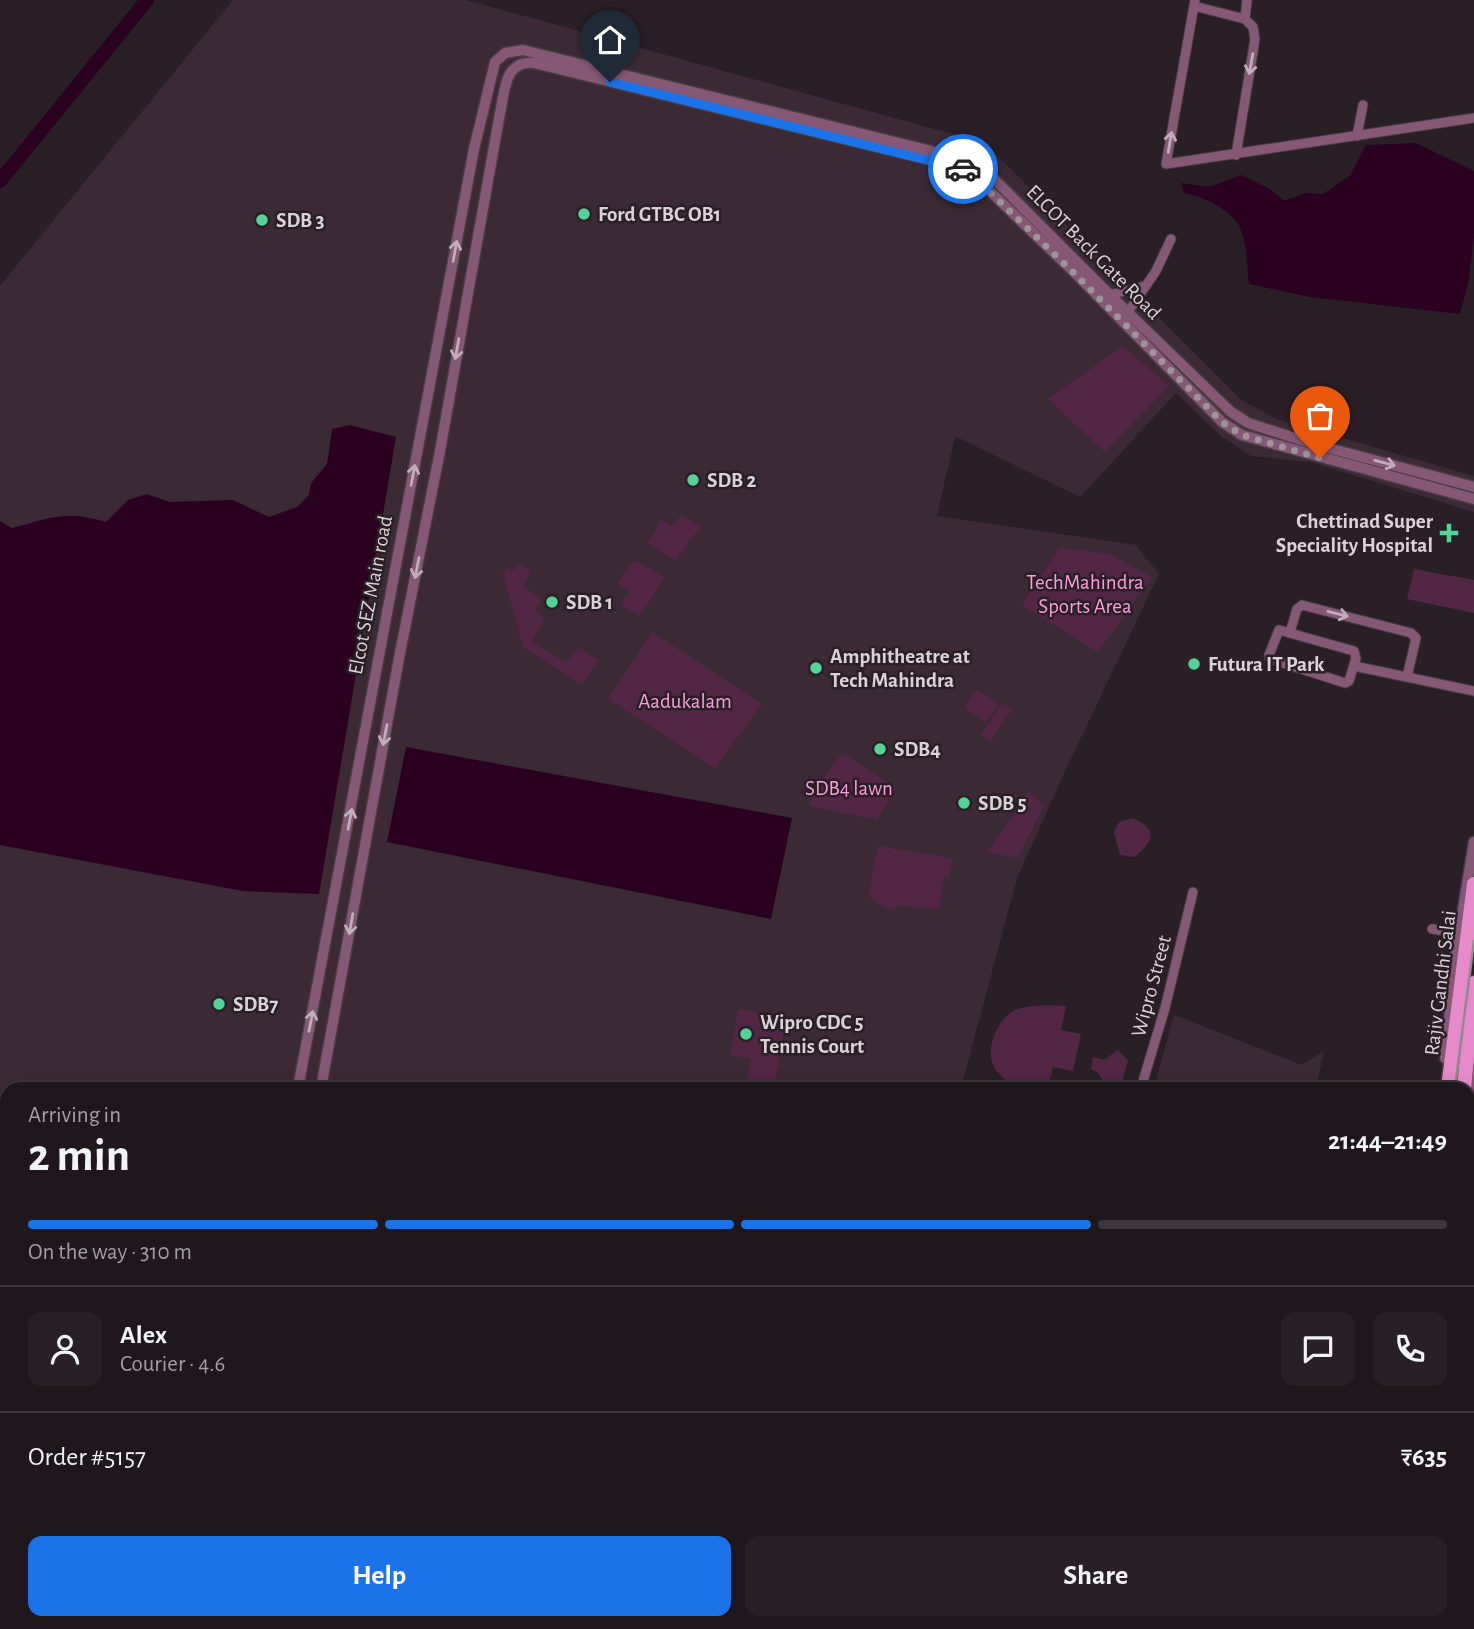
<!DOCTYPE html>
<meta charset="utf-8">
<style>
:root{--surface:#20171d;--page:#282026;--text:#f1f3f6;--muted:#a29fa4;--line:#3d363b;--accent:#1a73e8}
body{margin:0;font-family:"Alegreya Sans",sans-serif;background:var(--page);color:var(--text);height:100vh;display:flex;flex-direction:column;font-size:26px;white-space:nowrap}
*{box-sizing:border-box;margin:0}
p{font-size:23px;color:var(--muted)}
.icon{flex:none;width:38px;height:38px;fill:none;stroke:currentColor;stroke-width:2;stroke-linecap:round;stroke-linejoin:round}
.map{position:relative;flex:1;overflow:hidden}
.sheet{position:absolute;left:0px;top:1082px;width:1475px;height:548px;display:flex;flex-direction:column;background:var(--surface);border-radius:21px 21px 0 0;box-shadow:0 4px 18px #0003,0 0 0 2px var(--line)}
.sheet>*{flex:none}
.pin{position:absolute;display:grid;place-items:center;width:60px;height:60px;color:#fff;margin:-72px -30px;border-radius:50% 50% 50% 0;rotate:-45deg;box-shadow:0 0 7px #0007}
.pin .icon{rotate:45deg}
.courier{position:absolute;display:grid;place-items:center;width:70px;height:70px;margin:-35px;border:5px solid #1a73e8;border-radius:50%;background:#fff;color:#222;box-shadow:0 2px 9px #0007}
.headline em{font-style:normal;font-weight:600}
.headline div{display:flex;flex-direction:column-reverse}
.headline{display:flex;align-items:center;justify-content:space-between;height:119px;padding:0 28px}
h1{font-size:46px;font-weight:600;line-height:52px}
.bar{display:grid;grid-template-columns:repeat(4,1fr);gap:10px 7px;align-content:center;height:84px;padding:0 28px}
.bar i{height:9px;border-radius:5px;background:var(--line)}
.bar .selected{background:var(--accent)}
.bar p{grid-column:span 4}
.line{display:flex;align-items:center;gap:18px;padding:0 28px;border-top:2px solid var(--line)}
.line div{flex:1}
.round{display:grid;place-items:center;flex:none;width:74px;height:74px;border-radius:14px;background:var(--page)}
.primary-button{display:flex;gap:14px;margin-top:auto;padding:14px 28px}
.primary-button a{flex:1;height:80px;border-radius:14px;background:var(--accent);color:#fff;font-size:28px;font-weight:600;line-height:80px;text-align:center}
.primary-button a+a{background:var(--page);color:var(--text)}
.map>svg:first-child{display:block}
.built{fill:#3b2a35}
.green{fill:#512745}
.water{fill:#2a0120}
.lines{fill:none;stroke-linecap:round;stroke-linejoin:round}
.river{stroke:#2a0120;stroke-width:14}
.minor-casing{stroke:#473c43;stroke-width:11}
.tertiary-casing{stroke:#473c43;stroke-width:13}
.primary-casing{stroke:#473c43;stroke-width:17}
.minor{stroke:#855876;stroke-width:9}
.tertiary{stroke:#855876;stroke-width:10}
.primary{stroke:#e78aca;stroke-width:14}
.rail{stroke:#938990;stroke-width:2.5}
.oneway{stroke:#c1adbb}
.done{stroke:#9d939a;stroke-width:7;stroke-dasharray:0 12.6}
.route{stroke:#1a73e8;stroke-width:9}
.poi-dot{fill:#52d397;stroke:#2b1f27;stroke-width:2.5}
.labels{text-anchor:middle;stroke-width:5;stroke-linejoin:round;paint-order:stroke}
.poi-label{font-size:21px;font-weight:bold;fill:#dbd2d8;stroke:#2b1f27;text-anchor:start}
.street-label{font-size:21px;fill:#dbd2d8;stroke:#2b1f27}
.park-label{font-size:21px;fill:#f99edc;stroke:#2b1f27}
</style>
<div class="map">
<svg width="1474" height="1629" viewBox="0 0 1474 1629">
<rect width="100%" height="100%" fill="#2b1f27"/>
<path class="built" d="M233,0H466L985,143L1240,399L1276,419L1474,476V512L1310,462L1251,456L1222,437L1176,393L1080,497L955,436L937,516L1136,545L1159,574L1066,769L1017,878L961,1088H7V1622H822L821,1629H0V286Z
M1174,1015L1302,1065L1324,1051L1316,1088H1154Z"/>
<path class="green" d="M1123,346L1169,386L1105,452L1048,399Z
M681,515L700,527L676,561L648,543L661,520L673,526Z
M1059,548L1110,554L1152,577L1098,652L1022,605Z
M634,560L665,577L640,616L620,604L630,592L617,583Z
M520,564L532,571L523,586L542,599L535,611L545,619L531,641L566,662L579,647L598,660L582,685L523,647L503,574L507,567L514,570Z
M1414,569L1474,580V613L1407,599Z
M652,632L762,704L715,768L608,699Z
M976,689L999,703L986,722L964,708Z
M1002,703L1012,709L991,741L981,735Z
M842,753L896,788L877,820L810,806L811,797Z
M1028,791L1044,805L1018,858L988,852Z
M1133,818C1159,830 1153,841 1135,857L1120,855L1114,832L1119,822Z
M878,846L953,858L949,877H944L939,909L925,907L924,909L895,905V909H888L872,900L869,891Z
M1046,1005L1066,1006L1061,1030L1081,1034L1073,1071L1053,1067L1048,1088H1016C1010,1083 1000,1077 995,1069C984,1052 996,1021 1013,1011C1023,1006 1036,1006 1046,1005Z
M738,1009L786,1018L774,1088H746L751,1059L730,1055Z
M1118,1050L1128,1061L1120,1088H1108L1098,1073L1091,1069L1093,1057L1104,1060Z"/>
<path class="water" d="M1416,143L1474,171V237L1469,279L1460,314L1310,297L1249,284C1247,268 1247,248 1242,233C1234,210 1205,197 1184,193L1181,183L1209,187L1241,175L1270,189L1284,201L1306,193L1323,194L1350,176L1366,145Z
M350,425L396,437L319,894L243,891L0,845V521L12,528C49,518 67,510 106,522L128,500L147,494L170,502L233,500L269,517L297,507L309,495L311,483L327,464L332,429Z
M406,747L792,818L771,919L387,842Z"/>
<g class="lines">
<path class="river" d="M0,181L147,0"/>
<g class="minor-casing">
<path id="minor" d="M1195,0L1166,164L1474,118
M1194,6L1245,19
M1357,136L1363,105
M1236,155L1255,39L1253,27L1245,19L1247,0
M1109,295L1145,286
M1128,312L1156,271L1171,239
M1279,630L1354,651L1356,658L1349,681L1345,683L1270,659L1269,655Z
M1290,632L1297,609L1302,605L1411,633L1416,638L1408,673
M1354,666L1474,691
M1432,929L1460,933
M1141,1088L1165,1008L1193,892
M1468,1158H1474
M1468,1222H1474
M1468,1388H1474
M1468,1413L1474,1414
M893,1629L894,1622
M970,1629V1622"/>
</g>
<g class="tertiary-casing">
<path id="tertiary" d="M1445,1058L1456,952L1474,842
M298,1088L474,149L495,62L505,53L523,50L972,161L990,175L1115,300L1231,412L1248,423L1310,443L1474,487
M321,1088L399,658L440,451L500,113C505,91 504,60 534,63L957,166L969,171L1075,273L1222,422L1242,435L1474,499
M1468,1122L1474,1057
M197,1629L198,1622
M217,1629L218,1622
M1439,1629L1440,1622"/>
</g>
<g class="primary-casing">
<path id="primary" d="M1448,1088L1474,884
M1464,1088L1474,983
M1418,1629V1622
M1432,1629V1622"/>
</g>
<use href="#minor" class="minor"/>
<use href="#tertiary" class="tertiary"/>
<use href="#primary" class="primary"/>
<path class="rail" d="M1455,1088L1474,941
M1429,1629V1622"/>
</g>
<defs><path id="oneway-shaft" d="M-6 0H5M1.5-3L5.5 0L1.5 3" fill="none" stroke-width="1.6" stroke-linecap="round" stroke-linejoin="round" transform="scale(1.75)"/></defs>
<g class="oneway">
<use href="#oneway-shaft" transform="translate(1251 64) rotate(100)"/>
<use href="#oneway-shaft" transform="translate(1170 142) rotate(-80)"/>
<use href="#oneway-shaft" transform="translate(455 251) rotate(-80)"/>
<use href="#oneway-shaft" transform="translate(457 349) rotate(100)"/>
<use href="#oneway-shaft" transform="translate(1385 463) rotate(15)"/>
<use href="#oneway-shaft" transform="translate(413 475) rotate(-79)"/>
<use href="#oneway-shaft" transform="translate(417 568) rotate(101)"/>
<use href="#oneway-shaft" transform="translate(1338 614) rotate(14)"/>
<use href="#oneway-shaft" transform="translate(385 735) rotate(101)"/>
<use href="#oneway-shaft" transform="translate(350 819) rotate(-79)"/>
<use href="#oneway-shaft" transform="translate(351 924) rotate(100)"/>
<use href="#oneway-shaft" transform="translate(311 1021) rotate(-79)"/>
</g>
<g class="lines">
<path class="done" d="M963,169L969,172L1075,274L1222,422L1242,435L1320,458"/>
<path class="route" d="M610,82L963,169"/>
</g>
<g class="poi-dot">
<circle cx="584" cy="214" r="7"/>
<circle cx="262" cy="220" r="7"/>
<circle cx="693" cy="480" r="7"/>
<path d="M1445.5 522.5h7v7h7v7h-7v7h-7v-7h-7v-7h7z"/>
<circle cx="552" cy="602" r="7"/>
<circle cx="1194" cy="664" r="7"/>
<circle cx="816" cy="668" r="7"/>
<circle cx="880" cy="749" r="7"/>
<circle cx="964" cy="803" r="7"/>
<circle cx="219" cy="1004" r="7"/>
<circle cx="746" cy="1034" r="7"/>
</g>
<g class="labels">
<g class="poi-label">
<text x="598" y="221">Ford GTBC OB1</text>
<text x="276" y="227">SDB 3</text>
<text x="707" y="487">SDB 2</text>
<text x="1433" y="528" text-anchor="end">Chettinad Super<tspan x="1433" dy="24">Speciality Hospital</tspan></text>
<text x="566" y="609">SDB 1</text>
<text x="830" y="663">Amphitheatre at<tspan x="830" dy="24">Tech Mahindra</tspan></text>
<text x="1208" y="671">Futura IT Park</text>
<text x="894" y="756">SDB4</text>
<text x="978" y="810">SDB 5</text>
<text x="233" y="1011">SDB7</text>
<text x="760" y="1029">Wipro CDC 5<tspan x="760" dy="24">Tennis Court</tspan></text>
</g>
<g class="street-label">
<text transform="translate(1094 252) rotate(45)" y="7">ELCOT Back Gate Road</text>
<text transform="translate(370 595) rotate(-79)" y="7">Elcot SEZ Main road</text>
<text transform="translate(1440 983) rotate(-83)" y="7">Rajiv Gandhi Salai</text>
<text transform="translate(1151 986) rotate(-75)" y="7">Wipro Street</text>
</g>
<g class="park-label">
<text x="1085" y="589">TechMahindra<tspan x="1085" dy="24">Sports Area</tspan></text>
<text x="685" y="708">Aadukalam</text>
<text x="849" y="795">SDB4 lawn</text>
</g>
</g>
</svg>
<div class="pin" style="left:1320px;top:458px;background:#ea580c"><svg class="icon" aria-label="bag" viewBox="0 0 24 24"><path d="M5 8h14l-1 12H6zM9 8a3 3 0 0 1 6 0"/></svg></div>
<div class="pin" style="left:610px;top:82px;background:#1f2937"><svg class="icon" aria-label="home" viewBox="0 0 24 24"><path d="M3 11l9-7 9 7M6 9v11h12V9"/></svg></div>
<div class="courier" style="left:963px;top:169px"><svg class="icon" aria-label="car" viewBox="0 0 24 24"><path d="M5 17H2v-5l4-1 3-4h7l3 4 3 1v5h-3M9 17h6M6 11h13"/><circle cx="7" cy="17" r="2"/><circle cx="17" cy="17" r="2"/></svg></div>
<section class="sheet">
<div class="headline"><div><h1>2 min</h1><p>Arriving in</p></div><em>21:44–21:49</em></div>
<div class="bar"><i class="selected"></i><i class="selected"></i><i class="selected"></i><i></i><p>On the way · 310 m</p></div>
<div class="line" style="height:126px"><a class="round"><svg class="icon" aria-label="person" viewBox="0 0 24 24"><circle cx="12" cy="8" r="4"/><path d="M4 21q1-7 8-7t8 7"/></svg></a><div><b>Alex</b><p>Courier · 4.6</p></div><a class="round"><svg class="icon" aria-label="chat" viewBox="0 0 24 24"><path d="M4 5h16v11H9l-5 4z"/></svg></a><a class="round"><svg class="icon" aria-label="phone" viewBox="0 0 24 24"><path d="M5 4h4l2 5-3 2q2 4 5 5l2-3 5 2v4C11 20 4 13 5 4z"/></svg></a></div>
<div class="line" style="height:91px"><div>Order #5157</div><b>₹635</b></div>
<div class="primary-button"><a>Help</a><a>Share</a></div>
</section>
</div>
